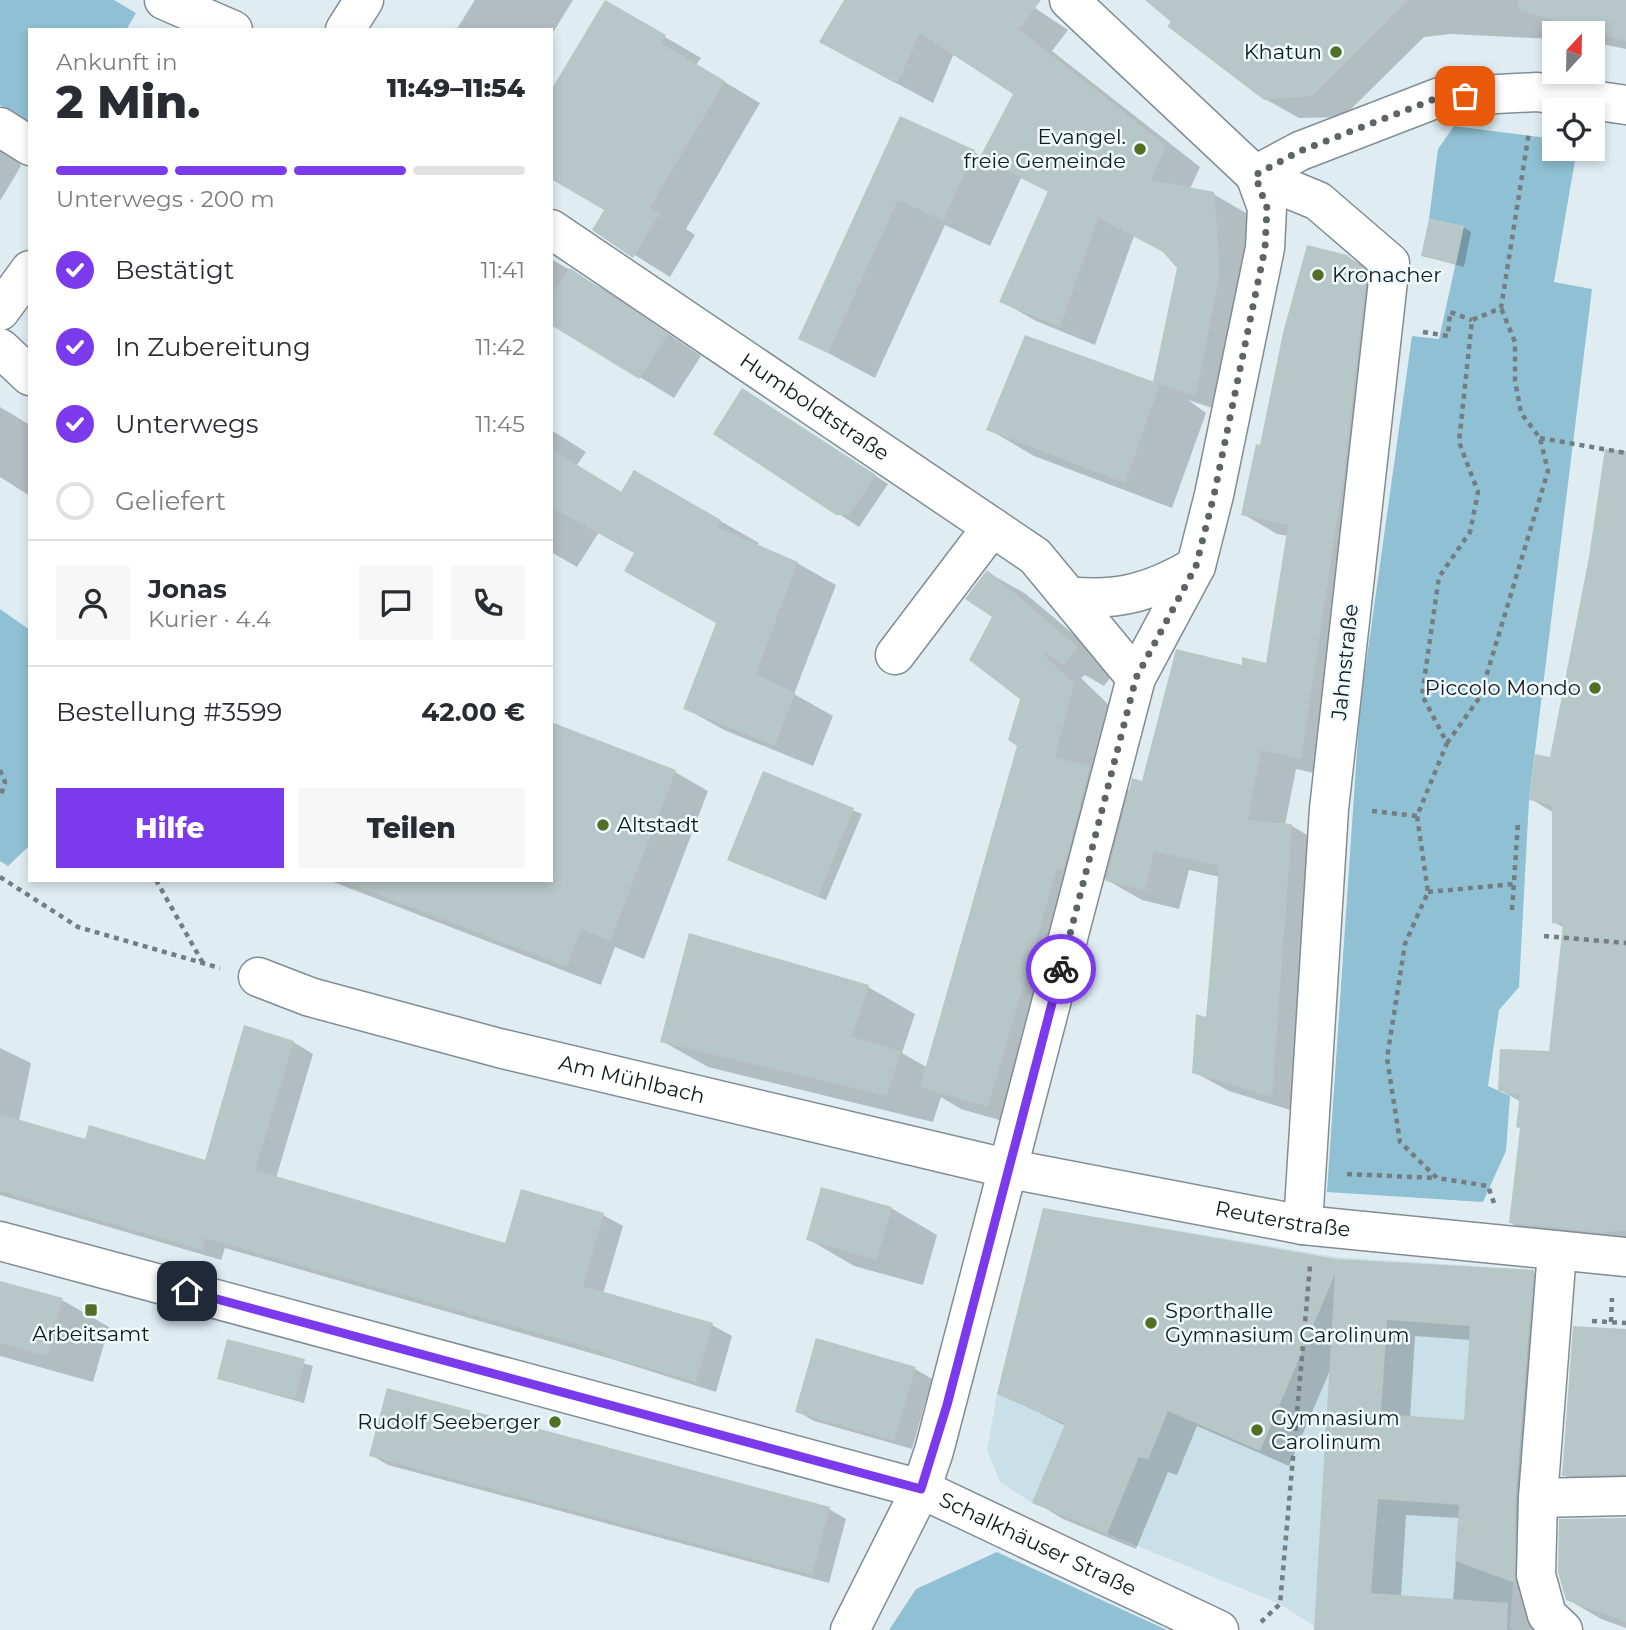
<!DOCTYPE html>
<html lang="de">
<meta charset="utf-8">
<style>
:root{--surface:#fff;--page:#f7f7f7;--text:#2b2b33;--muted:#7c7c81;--line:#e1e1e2;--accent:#7c3aed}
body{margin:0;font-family:Montserrat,sans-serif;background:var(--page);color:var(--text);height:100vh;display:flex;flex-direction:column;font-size:26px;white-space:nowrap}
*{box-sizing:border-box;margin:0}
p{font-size:23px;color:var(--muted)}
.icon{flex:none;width:38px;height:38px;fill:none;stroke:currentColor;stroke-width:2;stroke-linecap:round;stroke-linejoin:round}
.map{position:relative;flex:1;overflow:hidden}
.panel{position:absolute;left:28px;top:28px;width:525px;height:854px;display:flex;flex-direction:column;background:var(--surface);border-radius:0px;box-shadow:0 4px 10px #0003}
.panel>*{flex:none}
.needle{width:46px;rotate:22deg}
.fabs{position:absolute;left:1542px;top:21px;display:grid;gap:14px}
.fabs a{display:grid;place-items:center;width:63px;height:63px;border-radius:0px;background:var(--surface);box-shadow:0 4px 10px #0003;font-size:35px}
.pin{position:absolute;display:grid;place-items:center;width:60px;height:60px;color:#fff;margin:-30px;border-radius:14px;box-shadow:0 4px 10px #0006}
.courier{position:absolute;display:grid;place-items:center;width:70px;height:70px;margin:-35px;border:5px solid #7c3aed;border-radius:50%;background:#fff;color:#222;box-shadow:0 2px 9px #0007}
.summary em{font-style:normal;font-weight:800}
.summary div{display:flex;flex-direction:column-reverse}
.summary{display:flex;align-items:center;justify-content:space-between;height:119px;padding:0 28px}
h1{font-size:46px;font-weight:800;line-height:52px}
.bar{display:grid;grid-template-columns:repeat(4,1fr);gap:10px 7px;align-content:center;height:84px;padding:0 28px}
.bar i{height:9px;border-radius:5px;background:var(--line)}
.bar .selected{background:var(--accent)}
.bar p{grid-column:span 4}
.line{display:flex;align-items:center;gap:18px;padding:0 28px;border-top:2px solid var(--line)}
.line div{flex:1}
.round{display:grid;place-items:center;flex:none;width:74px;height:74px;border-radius:0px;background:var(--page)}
ol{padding:0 28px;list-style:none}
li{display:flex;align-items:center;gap:21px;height:77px}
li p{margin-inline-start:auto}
li .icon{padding:7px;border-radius:50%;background:var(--accent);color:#fff;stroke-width:4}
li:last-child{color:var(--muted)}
li i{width:38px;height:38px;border:4px solid var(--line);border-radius:50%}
.primary-button{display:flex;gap:14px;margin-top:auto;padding:14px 28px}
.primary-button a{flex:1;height:80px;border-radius:0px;background:var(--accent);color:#fff;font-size:28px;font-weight:800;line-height:80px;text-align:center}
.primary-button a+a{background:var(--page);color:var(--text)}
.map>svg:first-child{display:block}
.built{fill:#cae0e8}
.green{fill:#90c0d3}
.shadow{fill:#0003;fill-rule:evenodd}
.building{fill:#b7c6c7;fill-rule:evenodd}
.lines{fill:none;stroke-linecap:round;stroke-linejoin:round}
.minor-casing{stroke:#818d93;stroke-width:41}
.path{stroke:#747d81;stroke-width:4.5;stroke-dasharray:5 5;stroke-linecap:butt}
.minor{stroke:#fff;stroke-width:38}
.done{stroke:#5c6467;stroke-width:7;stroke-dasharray:0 12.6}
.route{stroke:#7c3aed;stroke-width:9}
.poi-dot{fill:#517026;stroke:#effaff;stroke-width:2.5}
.labels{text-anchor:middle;stroke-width:5;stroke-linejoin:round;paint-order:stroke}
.poi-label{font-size:21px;fill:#151a1c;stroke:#effaff;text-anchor:end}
.street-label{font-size:21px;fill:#151a1c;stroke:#effaff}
</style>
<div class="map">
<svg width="1626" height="1630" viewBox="0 0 1626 1630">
<rect width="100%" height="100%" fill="#dfedf3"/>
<path class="built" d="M1043,1208L1336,1257L1534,1270L1510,1627L1513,1630H1314V1626L1280,1604L1032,1503L1000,1482L987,1450L997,1394Z"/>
<path class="green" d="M0,0H114L136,13L126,30H30V123L0,105Z
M1454,126L1554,139V149H1577L1554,282L1592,289L1529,800L1519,987L1499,1010L1488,1086L1510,1096L1506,1151L1483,1202L1327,1192L1360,707L1412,336L1439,339L1464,226L1429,219L1438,149Z
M0,609L30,630V845L8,866L0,861Z
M997,1552L1167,1630H889L916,1589Z"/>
<path class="shadow" d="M475,0H573L554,31L456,30Z
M846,0H1023L1068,30L1052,51L1200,167L1190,189L1213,194L1248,214L1255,291L1231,414L1188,400L1206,413L1172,508L1034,456L988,429L1154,384L1179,268L1167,254L1134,236L1095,345L1036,321L1001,301L1049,192L1021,178L990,246L945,225L875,378L800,338L901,118L982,156L1016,94L954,53L933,103L856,61Z
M1148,0H1626V49L1592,42V33H1554V39L1451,34L1424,37L1343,117L1299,118L1265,99Z
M605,2L701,58L696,65L760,103L686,229L695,235L670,277L595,230L606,210Z
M0,133L21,166L0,201Z
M1463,227L1471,232L1464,267L1423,256Z
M1346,256L1381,276L1335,778L1296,769L1285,825L1292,826L1326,846L1306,1115L1229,1091L1194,1072L1208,1019L1220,877L1189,870L1179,909L1142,900L1105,879L1101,892L1095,890L1027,1128L961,1109L941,1097L933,1122L708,1067L662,1041L868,987L915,1014L902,1053L928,1068L1019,745L1022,698L994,617L987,572L1026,594L1116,670L1104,686L1085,675L1081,678L1111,707L1095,771L1131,792L1143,783L1243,667L1268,665L1288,536L1277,534L1243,514L1262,447Z
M551,259L606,291L701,356L674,398L551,323Z
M756,398L888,484L859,527L715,434Z
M0,407L30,425V496L0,477Z
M551,430L586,452L577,465L623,493L634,472L759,543L757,546L797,563L836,585L794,694L833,716L813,766L724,730L685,708L718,623L636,553L599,532L577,567L551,552Z
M1626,466V1246L1536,1237L1511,1223L1522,1128L1521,1102L1500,1090L1550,1052L1564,928L1554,922V813L1531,799L1552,759Z
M675,772L708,791L644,959L615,947L601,985L328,880H551Z
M764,773L862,814L826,900L737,864Z
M293,1042L313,1054L276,1178L506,1245L603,1215L623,1226L603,1294L712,1325L732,1336L716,1392L615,1360L225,1248L221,1260L0,1195V1048L31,1063L19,1121L86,1141L206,1162Z
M891,1208L937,1235L923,1285L854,1266L808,1239Z
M1336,1261L1533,1272L1562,1288L1542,1630H1316L1331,1368L1289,1466L1197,1426L1177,1475L1168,1472L1136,1549L1063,1519L1035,1502L1066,1426L999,1393ZM1415,1336L1471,1340L1465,1422L1410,1418ZM1406,1515L1459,1518L1453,1601L1401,1597Z
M0,1283L62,1300L109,1327L93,1382L0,1356Z
M1626,1331V1493L1597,1494L1564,1475Z
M228,1341L313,1366L304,1403L219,1379Z
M915,1369L932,1379L912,1449L814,1421L797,1411Z
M371,1455L829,1509L846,1519L829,1583L388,1465Z
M1626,1520V1628L1601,1619L1567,1599Z"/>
<path class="building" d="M605,0L666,35L661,43L725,81L650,207L660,213L633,258L592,230L604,210L551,179V90Z
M844,0H1041L1019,29L1166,146L1151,180L1214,192L1220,271L1196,396L1153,382L1177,268L1162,251L1098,218L1060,327L999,302L1048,191L980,157L1013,94L920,33L897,84L819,42Z
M1145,0H1409L1312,96L1264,100L1167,26L1171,22Z
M1519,0H1626V41L1518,10Z
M900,116L975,150L943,221L898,200L828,353L798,339Z
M1429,219L1464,226L1456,264L1421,256Z
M1307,245L1347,255L1367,272L1345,467L1301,759L1261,750L1248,820L1292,824L1272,1097L1192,1073L1196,1014L1206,1017L1219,866L1154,851L1145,891L1106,881L1132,778L1142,781L1176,649L1242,665V657L1266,663L1288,525L1241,515L1256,444L1260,445L1283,333Z
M570,268L668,334L639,379L551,325V295Z
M1025,335L1160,384L1125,483L986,430Z
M742,388L876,475L849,515H836L713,434Z
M551,449L621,492L634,470L721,520L717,527L798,562L756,674L795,693L775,746L683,709L716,623L624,571L634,553L551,507Z
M1605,449L1626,451V1231L1594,1232L1509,1223L1520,1128L1516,1127L1520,1095L1498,1091L1500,1049L1549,1051L1563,924L1552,923V805L1529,800L1535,754L1550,757L1589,557Z
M987,570L1078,647L1064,665L1046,653L1044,655L1074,684L1055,757L1090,766L1063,871L1057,869L988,1107L920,1087L1017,746L1008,740L1020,699L969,660L992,617L965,599Z
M551,722L676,770L610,941L581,929L567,967L348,883L349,880H551Z
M763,771L854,808L818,897L727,860Z
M689,933L869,985L852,1037L901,1051L887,1096L660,1042Z
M244,1025L294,1041L255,1170L505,1243L521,1189L604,1213L583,1286L713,1323L696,1382L603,1355L604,1352L205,1238L202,1250L0,1191V1114L85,1139L89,1125L205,1160Z
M821,1187L892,1207L877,1260L806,1240Z
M1043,1208L1336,1259L1534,1270L1516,1496L1515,1583L1455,1561L1459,1505L1378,1499L1371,1593L1508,1603L1507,1630H1314L1335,1274L1260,1451L1168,1411L1148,1460L1139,1457L1107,1534L1032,1503L1065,1424L997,1394ZM1387,1320L1470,1326L1464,1420L1381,1414Z
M0,1281L63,1298L47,1356L0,1343Z
M1573,1326L1626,1329V1474L1562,1476Z
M816,1338L916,1367L894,1441L795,1412Z
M227,1339L305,1359L295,1399L217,1379Z
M387,1388L830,1507L812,1575L369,1456Z
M1626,1518V1622L1566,1600L1558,1572L1559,1519Z"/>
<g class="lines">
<g class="minor-casing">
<g id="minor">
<path d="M164,0L233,30"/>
<path d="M1069,0L1255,175L1318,201L1390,263L1329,809L1303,1225"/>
<path d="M345,30L364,0"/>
<path d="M0,127L30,146"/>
<path d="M1255,175L1300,151L1440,97L1537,92L1626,105"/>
<path id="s1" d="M551,229L1035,556L1136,678"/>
<path d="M0,311L30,270"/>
<path d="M0,348L30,376"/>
<path d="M1069,596C1118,602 1154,591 1196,566"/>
<path d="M895,655L992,527"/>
<path id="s2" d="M258,977L310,997L499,1048L1010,1169L1303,1225L1626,1257"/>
<path id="s3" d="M0,1241L921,1489L1219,1630"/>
<path d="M1557,1251L1538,1498L1536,1575L1547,1615L1563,1630"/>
<path d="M1538,1498L1626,1496"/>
<path d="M850,1630L921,1489L934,1451L1136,678L1196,566L1214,495L1265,248L1267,208L1255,175"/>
</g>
</g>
<path class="path" d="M1423,332L1448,336L1450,312L1472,320
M1540,438L1626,453
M1447,743L1480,697L1548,471L1540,438L1521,413L1515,381V342L1501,308
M0,770L5,782L0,798
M1372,811L1417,816
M0,877L78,927L220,968
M156,880L204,965
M1428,892L1514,884
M1512,910L1518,823
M1544,936L1626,943
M1347,1174L1436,1178
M1494,1203L1488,1186L1437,1178L1400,1142L1387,1058L1405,944L1428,892L1417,816L1447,743L1422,695L1439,577L1470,532L1478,492L1459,442L1472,320L1501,308L1529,132
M1592,1321L1626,1323
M1611,1322L1612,1298
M1261,1622L1280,1604L1310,1266"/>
<use href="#minor" class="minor"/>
</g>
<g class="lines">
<path class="done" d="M1061,969L1136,678L1196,566L1214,495L1265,248L1267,208L1255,175L1300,151L1440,97L1465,96"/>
<path class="route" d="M187,1291L921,1489L947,1405L1061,969"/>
</g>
<g class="poi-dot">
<circle cx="1336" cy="52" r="7"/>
<circle cx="1140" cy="149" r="7"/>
<circle cx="1318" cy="275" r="7"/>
<circle cx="1595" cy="688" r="7"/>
<circle cx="603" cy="825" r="7"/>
<rect x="84" y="1303" width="14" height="14" rx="3.5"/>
<circle cx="1151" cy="1323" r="7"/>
<circle cx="555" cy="1422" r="7"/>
<circle cx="1257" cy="1430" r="7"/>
</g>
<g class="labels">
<g class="poi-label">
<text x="1322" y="59">Khatun</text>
<text x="1126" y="144">Evangel.<tspan x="1126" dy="24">freie Gemeinde</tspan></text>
<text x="1332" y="282" text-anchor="start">Kronacher</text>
<text x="1581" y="695">Piccolo Mondo</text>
<text x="617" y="832" text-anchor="start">Altstadt</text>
<text x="1165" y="1318" text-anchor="start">Sporthalle<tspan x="1165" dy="24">Gymnasium Carolinum</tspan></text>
<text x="91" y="1341" text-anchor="middle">Arbeitsamt</text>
<text x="1271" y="1425" text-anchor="start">Gymnasium<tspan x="1271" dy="24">Carolinum</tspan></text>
<text x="541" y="1429">Rudolf Seeberger</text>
</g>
<g class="street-label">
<text dy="7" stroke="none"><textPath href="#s1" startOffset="318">Humboldtstraße</textPath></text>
<text transform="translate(1345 662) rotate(-84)" y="7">Jahnstraße</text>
<text dy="7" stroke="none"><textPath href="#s2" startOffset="388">Am Mühlbach</textPath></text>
<text dy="7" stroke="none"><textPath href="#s2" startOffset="1054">Reuterstraße</textPath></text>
<text dy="7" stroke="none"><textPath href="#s3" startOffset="1083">Schalkhäuser Straße</textPath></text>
</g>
</g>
</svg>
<div class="fabs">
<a><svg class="needle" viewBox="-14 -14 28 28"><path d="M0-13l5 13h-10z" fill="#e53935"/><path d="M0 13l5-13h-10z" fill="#7c7c81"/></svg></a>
<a><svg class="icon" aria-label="locate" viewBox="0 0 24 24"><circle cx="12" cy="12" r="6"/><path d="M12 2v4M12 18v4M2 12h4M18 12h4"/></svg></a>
</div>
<div class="pin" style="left:1465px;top:96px;background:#ea580c"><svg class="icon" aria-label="bag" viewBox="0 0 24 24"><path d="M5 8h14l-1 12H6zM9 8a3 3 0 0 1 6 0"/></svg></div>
<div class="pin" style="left:187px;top:1291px;background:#1f2937"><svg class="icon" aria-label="home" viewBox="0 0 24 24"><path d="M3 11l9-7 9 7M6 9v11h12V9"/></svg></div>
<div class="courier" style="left:1061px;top:969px"><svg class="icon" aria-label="bike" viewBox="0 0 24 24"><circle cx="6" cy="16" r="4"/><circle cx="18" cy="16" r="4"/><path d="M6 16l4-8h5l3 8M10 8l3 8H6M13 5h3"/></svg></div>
<section class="panel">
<div class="summary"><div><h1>2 Min.</h1><p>Ankunft in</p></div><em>11:49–11:54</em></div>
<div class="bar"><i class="selected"></i><i class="selected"></i><i class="selected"></i><i></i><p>Unterwegs · 200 m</p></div>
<ol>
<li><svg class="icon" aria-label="check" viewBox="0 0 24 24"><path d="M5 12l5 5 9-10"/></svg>Bestätigt<p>11:41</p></li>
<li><svg class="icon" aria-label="check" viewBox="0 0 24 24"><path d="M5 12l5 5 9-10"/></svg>In Zubereitung<p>11:42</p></li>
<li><svg class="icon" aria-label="check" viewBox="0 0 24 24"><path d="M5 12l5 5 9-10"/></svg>Unterwegs<p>11:45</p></li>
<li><i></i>Geliefert</li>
</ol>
<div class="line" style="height:126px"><a class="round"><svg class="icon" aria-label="person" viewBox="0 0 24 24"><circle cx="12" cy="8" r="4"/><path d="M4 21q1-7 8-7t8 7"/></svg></a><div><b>Jonas</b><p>Kurier · 4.4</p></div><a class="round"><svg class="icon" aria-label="chat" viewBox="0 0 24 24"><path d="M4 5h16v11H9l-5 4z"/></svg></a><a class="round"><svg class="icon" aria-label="phone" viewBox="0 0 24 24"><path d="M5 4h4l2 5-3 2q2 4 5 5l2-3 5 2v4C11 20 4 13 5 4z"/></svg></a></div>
<div class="line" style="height:91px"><div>Bestellung #3599</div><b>42.00 €</b></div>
<div class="primary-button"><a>Hilfe</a><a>Teilen</a></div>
</section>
</div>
